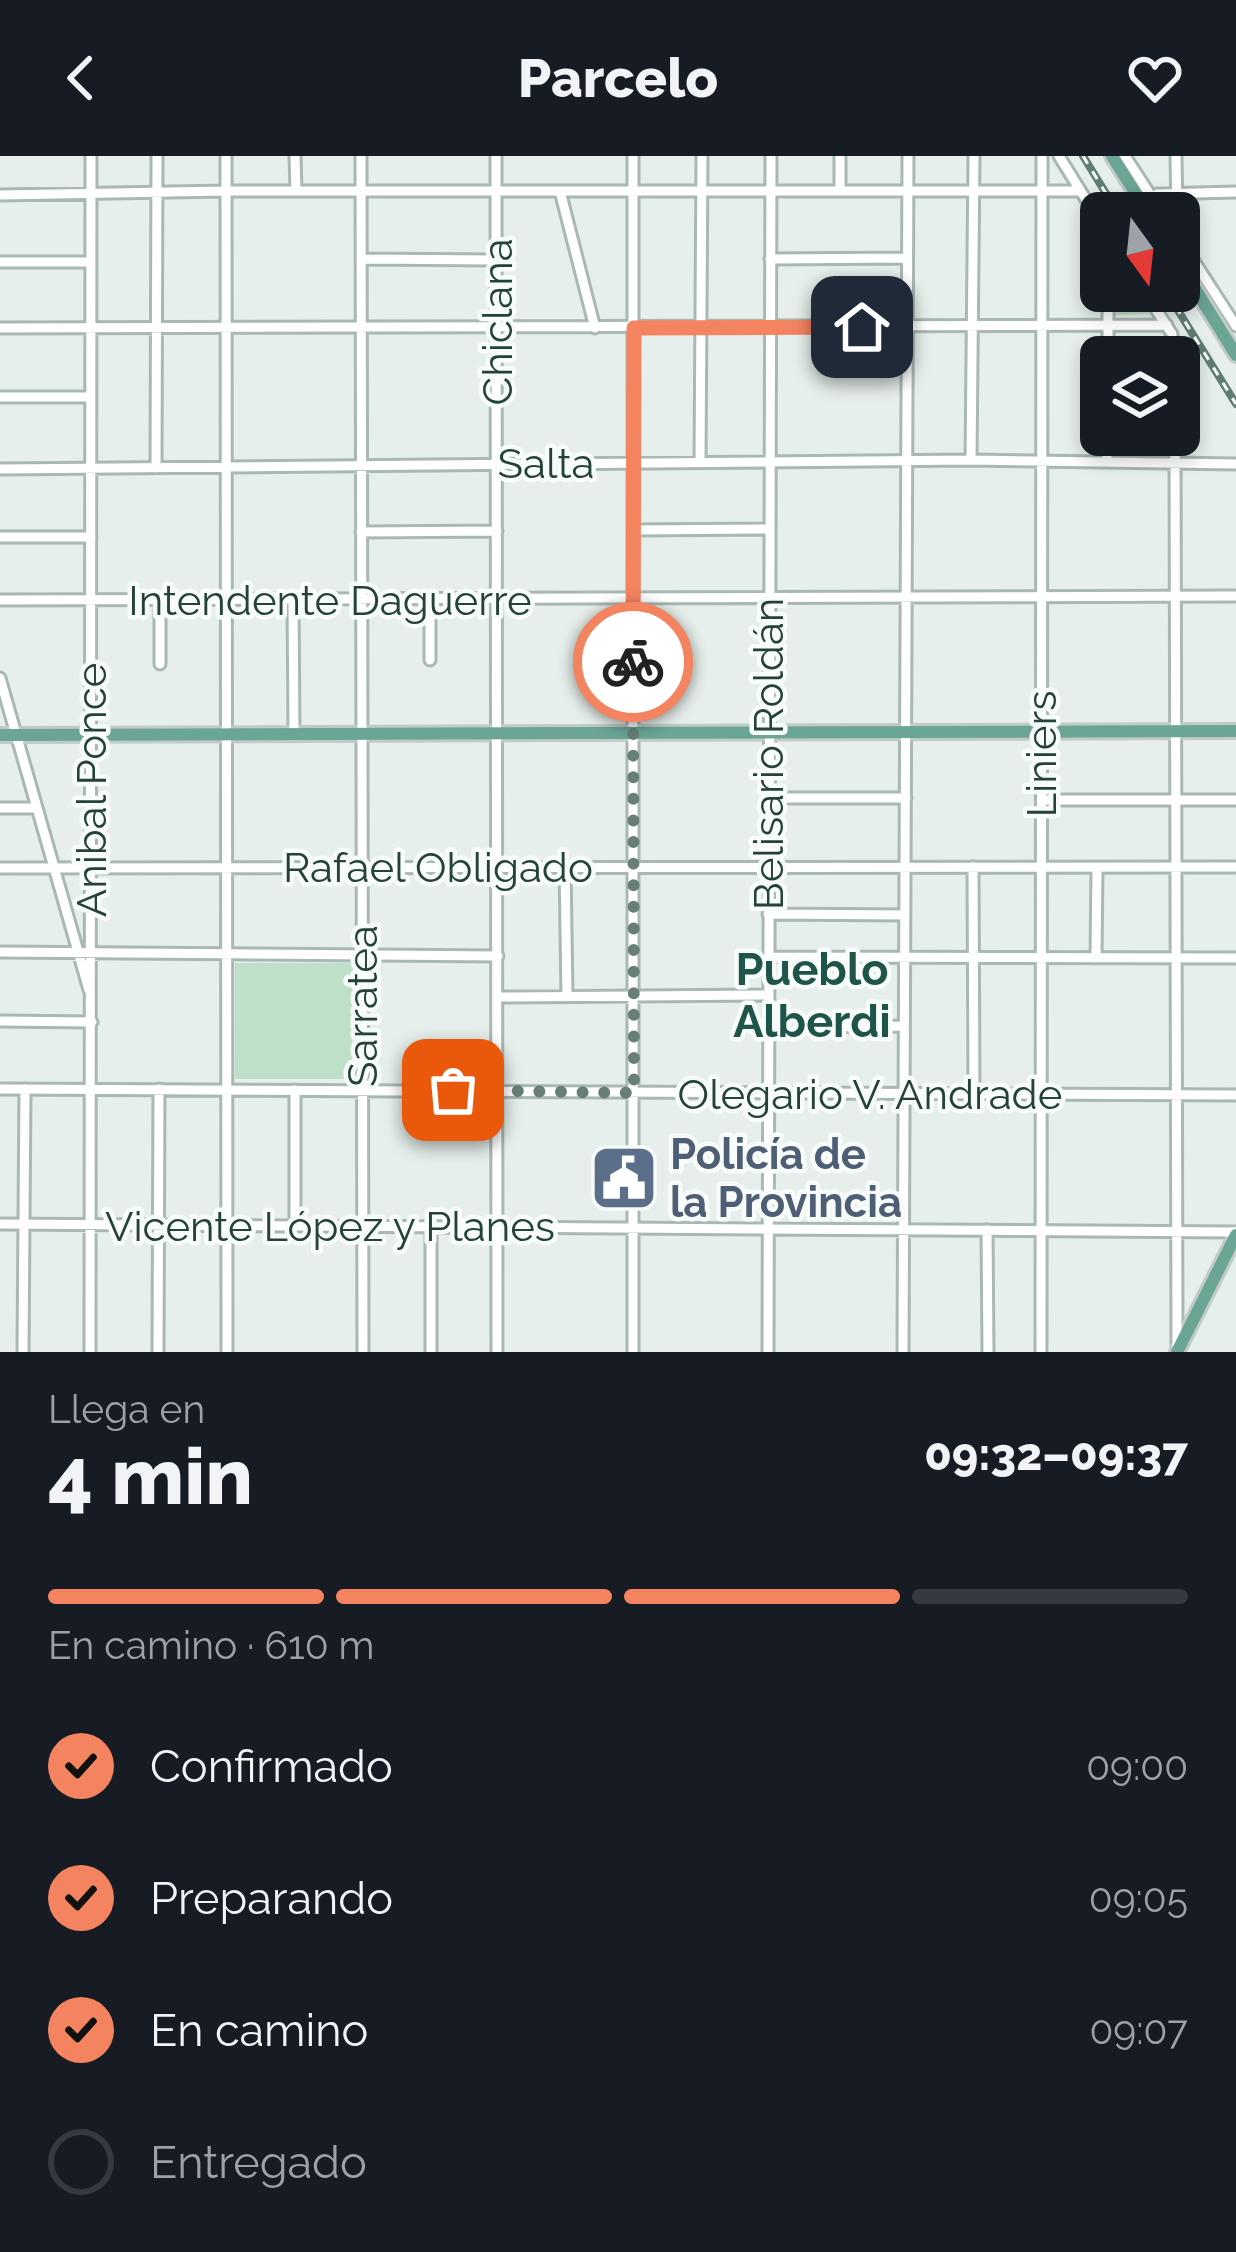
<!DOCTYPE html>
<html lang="es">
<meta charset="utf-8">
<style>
:root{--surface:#171b24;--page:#20242c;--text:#f1f3f6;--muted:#9ea1a6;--line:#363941;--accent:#f4845f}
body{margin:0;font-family:Raleway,sans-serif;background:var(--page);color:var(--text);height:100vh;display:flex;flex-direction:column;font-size:45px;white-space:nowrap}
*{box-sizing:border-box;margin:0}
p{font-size:39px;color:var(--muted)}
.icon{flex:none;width:66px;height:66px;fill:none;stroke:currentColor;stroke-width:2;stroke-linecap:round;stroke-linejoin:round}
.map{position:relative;height:1196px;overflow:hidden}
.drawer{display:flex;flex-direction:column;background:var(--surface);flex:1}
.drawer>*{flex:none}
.needle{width:78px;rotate:165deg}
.tools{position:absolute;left:1080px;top:36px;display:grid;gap:24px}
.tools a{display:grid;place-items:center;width:120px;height:120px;border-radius:18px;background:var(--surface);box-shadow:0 6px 18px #0003;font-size:60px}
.pin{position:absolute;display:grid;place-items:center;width:102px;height:102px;color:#fff;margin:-51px;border-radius:24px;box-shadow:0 6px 18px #0006}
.courier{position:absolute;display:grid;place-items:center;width:120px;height:120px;margin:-60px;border:9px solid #f4845f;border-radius:50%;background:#fff;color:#222;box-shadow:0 3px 15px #0007}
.headline em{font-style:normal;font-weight:800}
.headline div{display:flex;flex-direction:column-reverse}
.headline{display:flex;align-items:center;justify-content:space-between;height:204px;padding:0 48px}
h1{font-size:78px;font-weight:800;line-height:90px}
.bar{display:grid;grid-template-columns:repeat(4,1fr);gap:18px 12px;align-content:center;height:144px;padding:0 48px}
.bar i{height:15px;border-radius:9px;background:var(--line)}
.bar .selected{background:var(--accent)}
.bar p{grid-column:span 4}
ol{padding:0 48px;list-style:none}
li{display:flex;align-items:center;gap:36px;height:132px}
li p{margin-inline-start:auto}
li .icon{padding:12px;border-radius:50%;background:var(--accent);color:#111;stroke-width:4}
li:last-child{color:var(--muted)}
li i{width:66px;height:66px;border:6px solid var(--line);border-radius:50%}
header{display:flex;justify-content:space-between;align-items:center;height:156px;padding:0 48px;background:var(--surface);font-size:54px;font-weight:800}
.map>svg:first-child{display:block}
.green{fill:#bfe0c8}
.park{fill:url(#park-dots)}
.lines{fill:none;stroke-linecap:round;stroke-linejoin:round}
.minor-casing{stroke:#a8b8b2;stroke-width:15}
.major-casing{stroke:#c2cac8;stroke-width:18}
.minor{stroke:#fff;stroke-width:9}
.major{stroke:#6aa596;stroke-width:12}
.rail-casing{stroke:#5f7d75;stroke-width:8}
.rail{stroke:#f7fbf9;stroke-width:3;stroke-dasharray:9;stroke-linecap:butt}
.done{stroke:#687f78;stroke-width:12;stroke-dasharray:0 21.6}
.route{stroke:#f4845f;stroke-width:15}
.labels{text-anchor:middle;stroke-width:9;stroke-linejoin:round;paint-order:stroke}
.street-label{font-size:42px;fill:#24423a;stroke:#f7fbf9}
.service-label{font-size:42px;font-weight:bold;fill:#4e5e75;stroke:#f7fbf9;text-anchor:start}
.neighbourhood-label{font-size:45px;font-weight:bold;fill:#1f5548;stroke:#f7fbf9}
</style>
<header><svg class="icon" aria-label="back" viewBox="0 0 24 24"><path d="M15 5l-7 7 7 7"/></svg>Parcelo<svg class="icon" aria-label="heart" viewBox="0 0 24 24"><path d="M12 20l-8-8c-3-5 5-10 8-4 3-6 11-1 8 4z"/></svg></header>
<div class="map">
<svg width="1236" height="1196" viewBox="0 0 1236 1196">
<defs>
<pattern id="park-dots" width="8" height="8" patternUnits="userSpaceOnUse" patternTransform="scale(3)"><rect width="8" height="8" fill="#bfe0c8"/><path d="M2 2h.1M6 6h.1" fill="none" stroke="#a4c1ad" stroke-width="1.8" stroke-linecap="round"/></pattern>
</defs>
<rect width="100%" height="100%" fill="#e6efeb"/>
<path class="green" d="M235,807H353L352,923H235Z"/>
<path class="park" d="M1114,135H1135L1149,158L1114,159Z"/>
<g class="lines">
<g class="minor-casing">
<path id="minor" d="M226,0L227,1196
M295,0L296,35
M361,0L363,1196
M496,0L497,1196
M633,0V1196
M1059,0L1101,68
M1125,0L1162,57
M1176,0L1177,57
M840,34V0
M560,35L595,172
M0,39L226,35H1080
M1139,57L1157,38L1236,36
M1179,82L1236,170
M361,103L496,104
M770,103L907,102
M0,106H90
M1144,135L1172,178L1175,201
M0,172L1167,169
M1108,201V135
M0,241H90
M1175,279L1177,1192
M971,304L974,0
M1107,305V279
M700,307L702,0
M156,312L157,0
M0,313L971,304L1236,308
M633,374L769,373
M361,376L497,375
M0,381H91
M0,444L1236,440
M293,444L294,577
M430,504V443
M160,508V445
M0,522L89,834
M768,642H906
M1042,644H1236
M0,652H36
M565,711L567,841
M973,711L974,938
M0,712L1236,711
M768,758L905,759
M0,796L498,800
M768,801L1236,802
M1096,802L1097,712
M499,841L768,839
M0,865L92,866
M816,871L904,870
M0,933L1236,939
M295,934V1070
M0,1068L1236,1076
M987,1074L988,1196
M23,1196L25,933
M90,1196L91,0
M158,1196L159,933
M431,1196V1070
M768,1196L771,0
M903,1196L908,0
M1041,1196L1042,0"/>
</g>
<g class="major-casing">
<path id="major" d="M1112,0L1148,57
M1179,107L1236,199
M0,579L1236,575
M1177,1196L1236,1079"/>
</g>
<use href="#minor" class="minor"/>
<use href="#major" class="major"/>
<g class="rail-casing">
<path id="rail" d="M1083,0L1118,57
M1166,135L1236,248"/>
</g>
<use href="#rail" class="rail"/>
</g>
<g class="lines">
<path class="done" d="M453,934L634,937L633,506"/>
<path class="route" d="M633,506L634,172L862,171"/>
</g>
<defs>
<g id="civic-square" transform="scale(3.45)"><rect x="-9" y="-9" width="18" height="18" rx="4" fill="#5c6f8a" stroke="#f7fbf9"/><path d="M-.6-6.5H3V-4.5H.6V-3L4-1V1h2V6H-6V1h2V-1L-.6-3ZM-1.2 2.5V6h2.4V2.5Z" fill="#fff"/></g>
</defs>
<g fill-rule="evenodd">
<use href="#civic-square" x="624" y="1022"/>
</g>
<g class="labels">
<g class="street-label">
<text transform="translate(497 166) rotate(-90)" y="15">Chiclana</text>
<text x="546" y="322">Salta</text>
<text x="330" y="459">Intendente Daguerre</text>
<text transform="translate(768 598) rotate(-90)" y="15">Belisario Roldán</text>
<text transform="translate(1041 598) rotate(-90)" y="15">Liniers</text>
<text transform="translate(91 634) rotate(-90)" y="15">Anibal Ponce</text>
<text x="438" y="726">Rafael Obligado</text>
<text transform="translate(362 850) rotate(-90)" y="15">Sarratea</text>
<text x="870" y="953">Olegario V. Andrade</text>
<text x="330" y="1085">Vicente López y Planes</text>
</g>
<g class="service-label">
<text x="670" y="1013">Policía de<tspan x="670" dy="48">la Provincia</tspan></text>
</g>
<g class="neighbourhood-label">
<text x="812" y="829">Pueblo<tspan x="812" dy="52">Alberdi</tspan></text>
</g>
</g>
</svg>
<div class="tools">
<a><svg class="needle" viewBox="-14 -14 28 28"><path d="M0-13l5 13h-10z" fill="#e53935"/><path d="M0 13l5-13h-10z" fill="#9ea1a6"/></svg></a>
<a><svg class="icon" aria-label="layers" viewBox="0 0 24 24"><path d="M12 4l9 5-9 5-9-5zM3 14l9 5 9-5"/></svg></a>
</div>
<div class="pin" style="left:453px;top:934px;background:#ea580c"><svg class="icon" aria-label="bag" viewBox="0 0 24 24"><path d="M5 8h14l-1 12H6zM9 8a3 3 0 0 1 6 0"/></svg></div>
<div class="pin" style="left:862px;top:171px;background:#1f2937"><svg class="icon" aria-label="home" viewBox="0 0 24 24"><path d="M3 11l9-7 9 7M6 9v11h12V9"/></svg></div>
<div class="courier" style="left:633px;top:506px"><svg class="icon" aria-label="bike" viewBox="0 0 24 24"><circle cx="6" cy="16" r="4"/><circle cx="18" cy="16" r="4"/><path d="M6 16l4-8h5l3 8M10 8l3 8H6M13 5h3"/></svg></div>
</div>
<section class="drawer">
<div class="headline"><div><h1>4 min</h1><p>Llega en</p></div><em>09:32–09:37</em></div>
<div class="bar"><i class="selected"></i><i class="selected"></i><i class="selected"></i><i></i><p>En camino · 610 m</p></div>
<ol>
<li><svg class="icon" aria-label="check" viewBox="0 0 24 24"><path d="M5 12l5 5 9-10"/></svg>Confirmado<p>09:00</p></li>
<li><svg class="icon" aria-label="check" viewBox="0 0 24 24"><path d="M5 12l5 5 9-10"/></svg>Preparando<p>09:05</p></li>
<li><svg class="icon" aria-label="check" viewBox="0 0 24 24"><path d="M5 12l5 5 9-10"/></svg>En camino<p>09:07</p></li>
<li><i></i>Entregado</li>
</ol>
</section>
